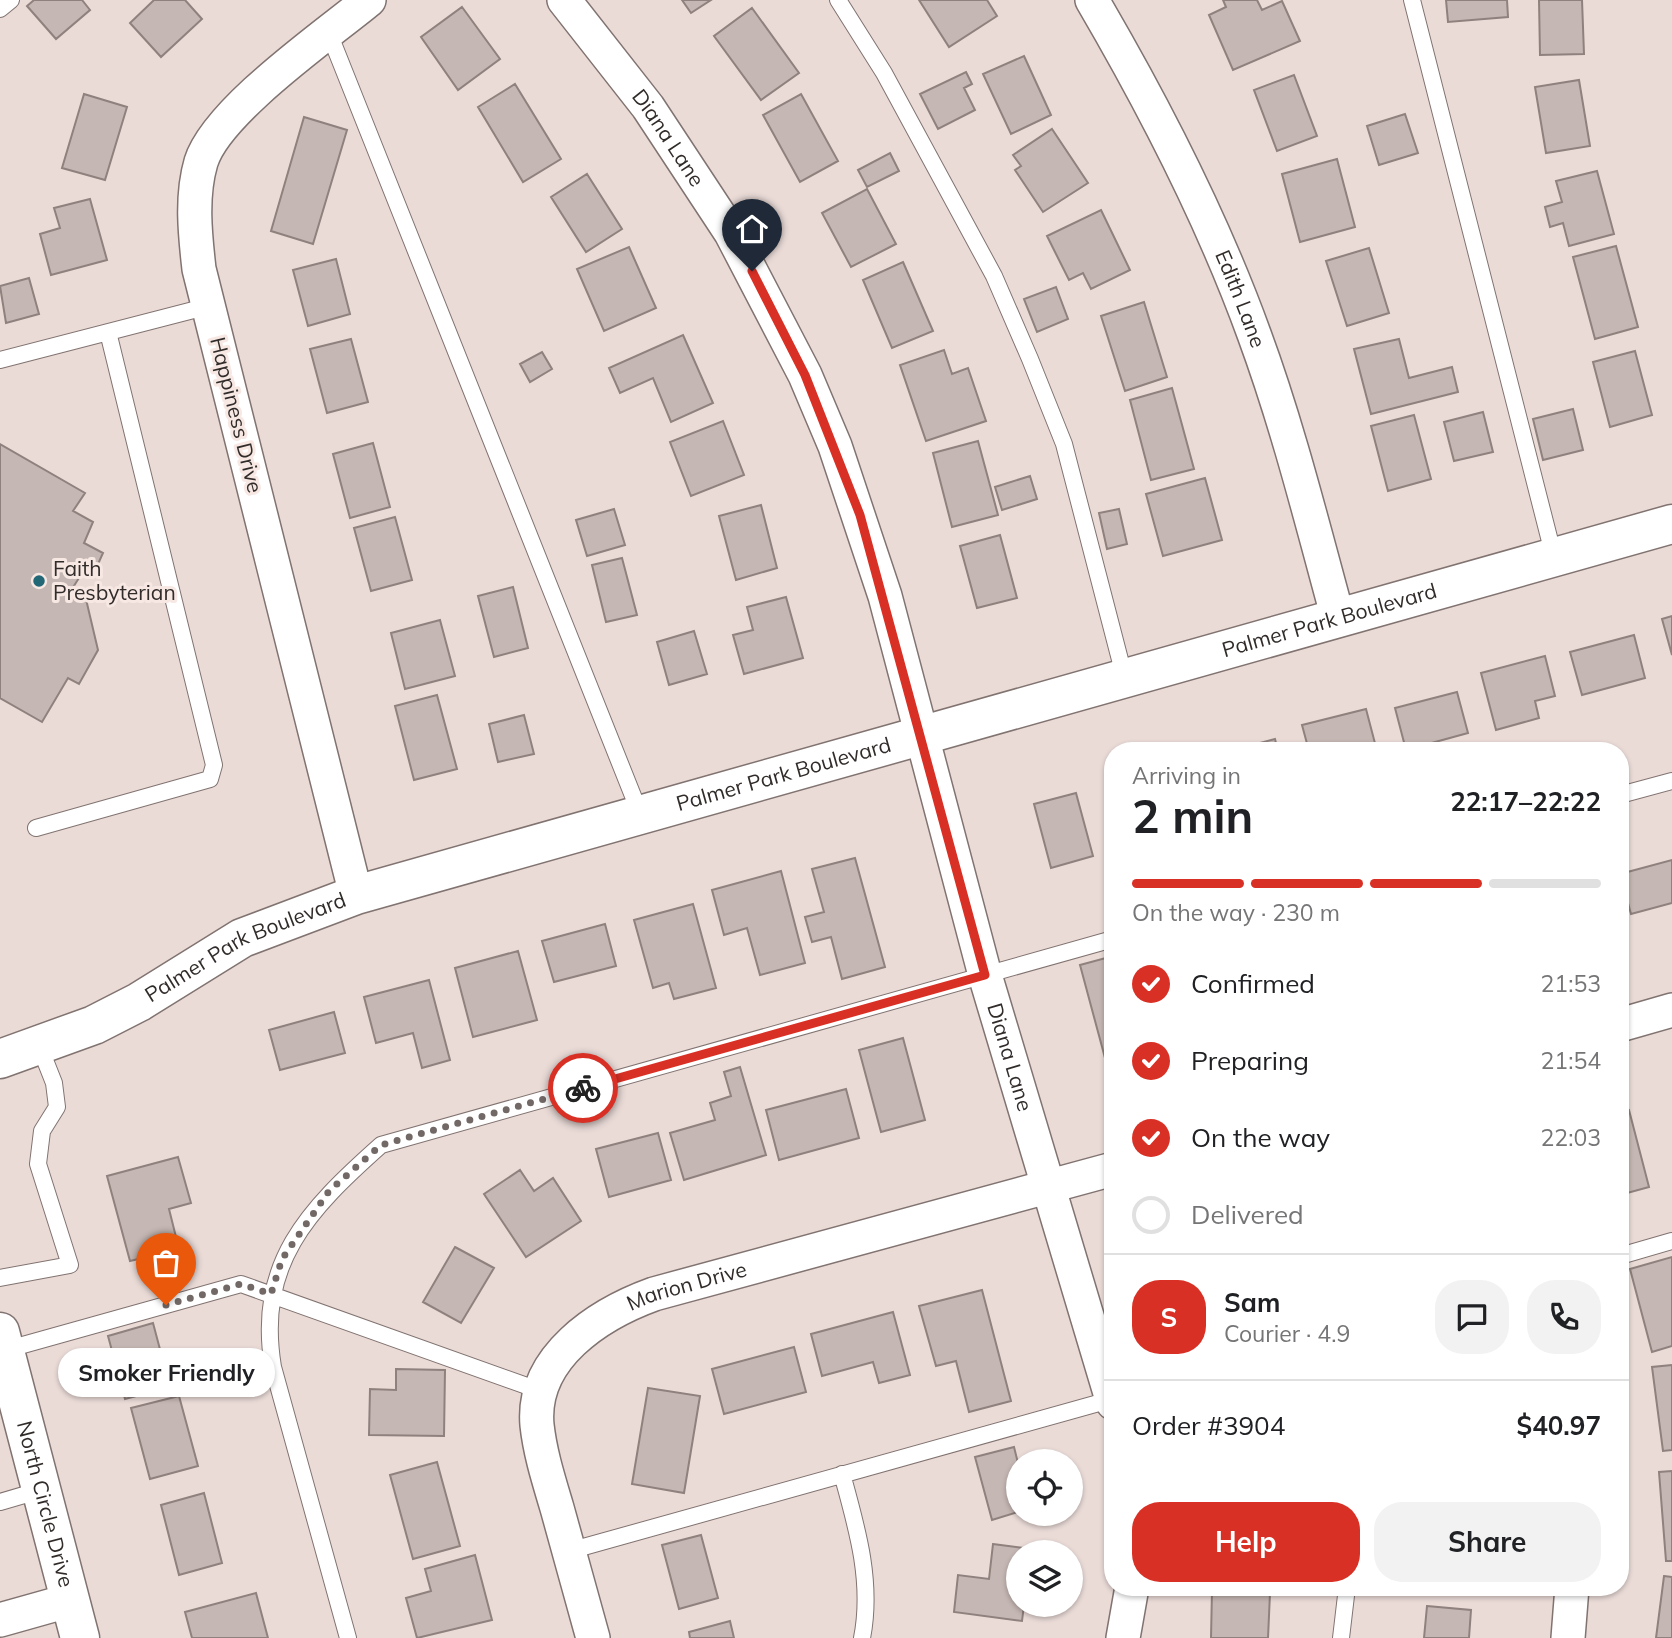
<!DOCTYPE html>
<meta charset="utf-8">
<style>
:root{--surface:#fff;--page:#f2f2f2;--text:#202124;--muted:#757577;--line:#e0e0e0;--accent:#d93025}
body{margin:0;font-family:Mulish,sans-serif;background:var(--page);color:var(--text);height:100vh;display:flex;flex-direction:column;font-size:26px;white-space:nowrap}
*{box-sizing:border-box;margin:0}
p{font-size:23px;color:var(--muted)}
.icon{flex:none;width:38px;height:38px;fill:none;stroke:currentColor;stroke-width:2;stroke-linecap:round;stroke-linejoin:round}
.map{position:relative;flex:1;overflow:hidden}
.side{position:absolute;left:1104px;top:742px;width:525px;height:854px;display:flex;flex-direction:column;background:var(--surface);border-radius:28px;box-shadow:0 2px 5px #0004}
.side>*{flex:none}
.fabs{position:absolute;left:1006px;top:1449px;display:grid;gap:14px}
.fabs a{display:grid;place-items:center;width:77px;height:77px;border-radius:50%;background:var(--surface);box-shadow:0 2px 5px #0004;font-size:35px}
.pin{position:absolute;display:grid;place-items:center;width:60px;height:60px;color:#fff;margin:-72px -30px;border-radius:50% 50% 50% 0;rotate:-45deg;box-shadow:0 0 7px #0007}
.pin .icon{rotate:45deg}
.courier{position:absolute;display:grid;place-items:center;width:70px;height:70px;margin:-35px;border:5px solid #d93025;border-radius:50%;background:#fff;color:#222;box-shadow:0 2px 9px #0007}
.bubble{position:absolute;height:49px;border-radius:24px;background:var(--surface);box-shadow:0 2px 5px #0004;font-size:23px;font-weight:700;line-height:49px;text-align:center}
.headline em{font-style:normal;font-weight:700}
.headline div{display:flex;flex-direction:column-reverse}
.headline{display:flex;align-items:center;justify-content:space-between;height:119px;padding:0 28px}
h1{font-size:46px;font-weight:700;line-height:52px}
.bar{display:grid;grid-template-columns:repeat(4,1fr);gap:10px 7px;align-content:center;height:84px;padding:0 28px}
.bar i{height:9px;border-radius:5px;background:var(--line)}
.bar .on{background:var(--accent)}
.bar p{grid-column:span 4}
.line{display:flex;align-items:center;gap:18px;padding:0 28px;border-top:2px solid var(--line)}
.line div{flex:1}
.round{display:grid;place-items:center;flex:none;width:74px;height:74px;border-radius:28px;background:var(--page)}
ol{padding:0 28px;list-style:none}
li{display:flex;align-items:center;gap:21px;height:77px}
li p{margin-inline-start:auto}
li .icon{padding:7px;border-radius:50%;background:var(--accent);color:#fff;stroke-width:4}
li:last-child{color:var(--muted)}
li i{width:38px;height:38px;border:4px solid var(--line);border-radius:50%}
.button{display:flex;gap:14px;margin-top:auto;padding:14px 28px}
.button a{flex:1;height:80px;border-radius:28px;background:var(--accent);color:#fff;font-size:28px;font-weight:700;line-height:80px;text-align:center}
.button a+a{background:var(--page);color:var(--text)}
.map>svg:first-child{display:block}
.building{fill:#c5b7b3;stroke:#8f817d;stroke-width:2}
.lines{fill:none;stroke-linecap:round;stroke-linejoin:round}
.lane-casing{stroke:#817370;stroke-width:18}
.street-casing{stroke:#817370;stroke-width:36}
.secondary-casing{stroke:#817370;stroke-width:41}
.primary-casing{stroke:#817370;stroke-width:41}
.lane{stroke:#fff;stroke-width:16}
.street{stroke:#fff;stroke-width:33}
.secondary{stroke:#fff;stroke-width:38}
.primary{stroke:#fff;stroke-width:38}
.done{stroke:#726967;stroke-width:7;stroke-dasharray:0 12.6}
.route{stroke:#d93025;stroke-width:9}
.poi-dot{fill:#216776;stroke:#f7e8e4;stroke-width:2.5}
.labels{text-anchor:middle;stroke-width:6;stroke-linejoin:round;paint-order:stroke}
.street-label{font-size:21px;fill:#312c2a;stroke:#f7e8e4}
.poi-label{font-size:21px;fill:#312c2a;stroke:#f7e8e4;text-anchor:start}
</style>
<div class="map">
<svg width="1672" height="1638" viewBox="0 0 1672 1638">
<rect width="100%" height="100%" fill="#eadbd7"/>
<path class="building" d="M34,0H82L90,10L56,39L27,6Z
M154,0H185L202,19L161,57L130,23Z
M682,0H711L691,13Z
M919,0H987L997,16L949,47Z
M1223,0H1257L1262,10L1282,1L1300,41L1233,70L1209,15L1226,7Z
M1446,0H1507L1508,17L1448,22Z
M1539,0H1582L1584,54L1540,55Z
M462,7L500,59L458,90L421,37Z
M752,8L799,73L761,100L714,36Z
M1024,56L1051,115L1011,134L983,74Z
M966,72L972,84L964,88L975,110L938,129L920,94Z
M1294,75L1317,136L1277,151L1254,90Z
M1579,80L1590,146L1546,153L1535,87Z
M515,84L561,159L523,182L478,107Z
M84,94L127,107L105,180L62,168Z
M801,94L838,161L800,182L763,115Z
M1405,114L1418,153L1379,165L1367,126Z
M304,117L347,130L313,244L271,231Z
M1052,129L1088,183L1043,212L1015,170L1021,166L1013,155Z
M890,153L899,171L867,187L858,170Z
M1337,159L1355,227L1300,242L1282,174Z
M1597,171L1614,234L1569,246L1563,223L1550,227L1545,207L1562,202L1556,181Z
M587,174L622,229L586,252L551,197Z
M867,189L896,244L851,267L822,213Z
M90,199L107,260L51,275L40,234L60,228L54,208Z
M1101,210L1130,270L1091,289L1083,273L1069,280L1047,236Z
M1616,246L1638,327L1595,339L1573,257Z
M629,247L656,308L604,331L577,269Z
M1369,248L1389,313L1347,326L1326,261Z
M336,259L350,314L308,326L293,270Z
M903,262L933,331L892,348L863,280Z
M29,278L39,314L6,323L0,286Z
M1056,287L1068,319L1037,332L1024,299Z
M1144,302L1167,377L1125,391L1101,316Z
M683,335L713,403L671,422L653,378L620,393L609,368Z
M351,339L368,402L327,413L310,349Z
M1399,339L1409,378L1452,367L1458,392L1371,414L1354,349Z
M944,350L952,374L968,368L986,421L926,441L900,365Z
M1635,351L1652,415L1610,427L1593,362Z
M542,352L552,369L530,382L520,364Z
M1172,388L1194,469L1151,480L1130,400Z
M1573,409L1583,450L1543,460L1533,419Z
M1483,412L1493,452L1454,461L1444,422Z
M1414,415L1431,479L1388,491L1371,426Z
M723,421L744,475L691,496L670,442Z
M978,441L998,515L952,527L933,453Z
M373,443L390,507L350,518L333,454Z
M0,444L85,493L73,511L93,522L84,543L103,553L94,573L84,570L72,589L85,595L98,650L79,684L68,678L42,722L0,698Z
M1030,476L1037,499L1002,510L995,487Z
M1205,478L1222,540L1163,556L1146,494Z
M761,505L777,568L736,580L719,516Z
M614,509L625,545L587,556L576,520Z
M1119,509L1127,544L1107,549L1099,513Z
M395,517L412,580L371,591L354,528Z
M1000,535L1017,598L977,608L960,546Z
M622,558L637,615L606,622L592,565Z
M513,587L528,648L494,657L478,596Z
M786,597L803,658L744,674L733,635L753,630L747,607Z
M1672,616V655L1662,619Z
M440,620L455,676L405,689L391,633Z
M694,631L707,674L669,685L657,642Z
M1634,635L1645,678L1582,695L1570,652Z
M1545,656L1555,696L1535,701L1539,718L1496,730L1481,673Z
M1457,692L1468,733L1406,750L1395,708Z
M437,695L457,769L414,780L395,706Z
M1366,709L1377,751H1309L1302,725Z
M524,715L534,754L498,762L489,724Z
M1275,739L1278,751H1230Z
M1076,793L1093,856L1051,868L1034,804Z
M855,858L885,967L842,979L831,937L812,942L805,917L824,912L812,869Z
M1672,860V903L1631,914L1620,874Z
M781,871L805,963L760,975L747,928L724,935L712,890Z
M693,904L716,988L674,999L669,983L653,988L634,920Z
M605,924L616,966L554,982L542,941Z
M518,951L537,1020L473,1037L455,968Z
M1113,956V1068L1108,1069L1080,965Z
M429,980L450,1060L422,1068L413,1033L376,1043L364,997Z
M334,1012L345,1053L280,1070L269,1030Z
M903,1038L925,1120L881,1132L859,1050Z
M740,1067L766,1155L684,1180L670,1133L715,1120L710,1103L731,1096L724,1072Z
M846,1089L859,1138L779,1160L766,1110Z
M1629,1110L1649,1187L1620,1195V1113Z
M658,1133L671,1180L609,1197L596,1149Z
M178,1157L191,1203L169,1209L179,1249L130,1261L107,1176Z
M520,1170L534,1191L553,1178L581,1221L526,1257L484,1194Z
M455,1247L494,1268L461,1323L423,1302Z
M1672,1257V1346L1652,1352L1630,1269Z
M982,1290L1011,1401L969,1412L956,1361L936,1366L919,1306Z
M893,1312L910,1375L879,1383L873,1362L822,1376L811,1334Z
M153,1323L170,1387L125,1399L108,1336Z
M794,1347L806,1392L724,1414L712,1369Z
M1672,1365V1450L1663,1451L1652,1367Z
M396,1369L445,1370L444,1436L369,1435L370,1389L396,1390Z
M648,1388L700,1396L684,1493L632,1484Z
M179,1396L198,1466L150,1479L131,1408Z
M1014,1447L1018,1463V1512L992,1520L975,1457Z
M437,1462L460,1546L413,1559L390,1475Z
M1672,1471V1561H1666L1659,1472Z
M204,1493L222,1563L179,1575L161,1505Z
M701,1535L718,1598L679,1609L662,1545Z
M993,1544L1031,1549V1552H1018V1605H1024L1022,1621L954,1612L958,1575L989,1579Z
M475,1555L492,1620L417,1638L406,1598L431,1591L425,1569Z
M1664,1576L1672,1577V1638H1656Z
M1212,1590L1270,1593L1268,1638H1211Z
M256,1593L268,1638H192L185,1612Z
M1427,1606L1471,1610L1469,1638H1424Z
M730,1621L734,1638H690L689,1632Z"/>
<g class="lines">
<g class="lane-casing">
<path id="lane" d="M838,0L884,73L994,276L1030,359L1064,444L1125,679
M1412,0L1554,557
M0,9L11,0
M329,33L641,816
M0,360L209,306
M1620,795L1672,781
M36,828L210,779L214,765L108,332
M1620,1256L1672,1241
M0,1278L70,1265L38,1164L42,1131L57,1107L54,1083L39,1045
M5,1350L241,1284L541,1391
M842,1474C857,1528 873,1582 862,1638
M0,1502L41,1490
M569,1551L1113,1399
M348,1638L273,1367C256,1263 308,1210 381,1145L1113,939
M1341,1638L1347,1587"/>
</g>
<g class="street-casing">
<g id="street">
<path id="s1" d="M564,0L648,107L731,233L805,375L835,446L885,596L985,975L1113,1403"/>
<path id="s2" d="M1092,0C1154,106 1212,218 1254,334C1288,426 1312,523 1338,618"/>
<path d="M356,895L199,269C195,234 191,196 201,162C217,111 325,36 369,0"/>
<path d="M1620,1025L1672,1010"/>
<path d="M0,1620L71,1600"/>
<path id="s3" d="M593,1638C581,1595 569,1551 557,1508C549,1481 540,1453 537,1425C531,1357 599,1314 654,1294L1113,1169"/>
<path d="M1123,1638L1132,1587"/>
<path d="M1568,1638L1572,1587"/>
</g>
</g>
<g class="secondary-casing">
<g id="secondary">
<path id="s4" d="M0,1059L94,1025L139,1002L242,938L356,895L1672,524"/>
</g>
</g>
<g class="primary-casing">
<g id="primary">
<path id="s5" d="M0,1332L80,1638"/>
</g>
</g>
<use href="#lane" class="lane"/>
<use href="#street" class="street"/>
<use href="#secondary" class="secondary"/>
<use href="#primary" class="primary"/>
</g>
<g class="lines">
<path class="done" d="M166,1305L241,1284L271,1294L282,1259L329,1191L381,1145L583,1088"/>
<path class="route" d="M583,1088L985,975L860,515L805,375L752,271"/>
</g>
<circle class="poi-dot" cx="39" cy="581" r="7"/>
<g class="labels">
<g class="street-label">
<text dy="7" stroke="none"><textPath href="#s1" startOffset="173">Diana Lane</textPath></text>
<text dy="7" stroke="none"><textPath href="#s2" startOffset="334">Edith Lane</textPath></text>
<text transform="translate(236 415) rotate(76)" y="7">Happiness Drive</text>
<text dy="7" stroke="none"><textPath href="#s4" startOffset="1405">Palmer Park Boulevard</textPath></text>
<text dy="7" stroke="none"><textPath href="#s4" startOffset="838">Palmer Park Boulevard</textPath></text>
<text dy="7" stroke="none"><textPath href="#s4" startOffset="271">Palmer Park Boulevard</textPath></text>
<text dy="7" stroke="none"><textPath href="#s1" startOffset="1160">Diana Lane</textPath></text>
<text dy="7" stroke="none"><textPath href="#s3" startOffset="443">Marion Drive</textPath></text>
<text dy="7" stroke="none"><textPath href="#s5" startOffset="178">North Circle Drive</textPath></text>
</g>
<g class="poi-label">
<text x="53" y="576">Faith<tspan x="53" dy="24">Presbyterian</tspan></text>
</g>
</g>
</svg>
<div class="fabs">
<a><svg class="icon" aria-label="locate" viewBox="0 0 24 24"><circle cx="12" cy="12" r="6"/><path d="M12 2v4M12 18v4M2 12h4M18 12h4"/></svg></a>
<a><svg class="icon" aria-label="layers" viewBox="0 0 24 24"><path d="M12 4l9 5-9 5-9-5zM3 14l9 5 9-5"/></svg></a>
</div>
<div class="pin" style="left:166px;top:1305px;background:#ea580c"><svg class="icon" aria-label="bag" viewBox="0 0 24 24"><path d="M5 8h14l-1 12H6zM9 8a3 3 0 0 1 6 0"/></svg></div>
<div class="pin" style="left:752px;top:271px;background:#1f2937"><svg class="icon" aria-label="home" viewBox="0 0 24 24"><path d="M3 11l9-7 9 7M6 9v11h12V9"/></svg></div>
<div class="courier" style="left:583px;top:1088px"><svg class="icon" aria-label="bike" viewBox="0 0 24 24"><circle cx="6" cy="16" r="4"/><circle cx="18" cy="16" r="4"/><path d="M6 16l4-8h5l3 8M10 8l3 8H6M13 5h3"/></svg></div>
<div class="bubble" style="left:58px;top:1348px;width:217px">Smoker Friendly</div>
<section class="side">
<div class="headline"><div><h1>2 min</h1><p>Arriving in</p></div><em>22:17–22:22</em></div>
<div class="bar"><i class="on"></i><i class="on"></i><i class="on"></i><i></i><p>On the way · 230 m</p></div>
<ol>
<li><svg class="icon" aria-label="check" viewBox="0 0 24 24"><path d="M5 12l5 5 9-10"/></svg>Confirmed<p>21:53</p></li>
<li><svg class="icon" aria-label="check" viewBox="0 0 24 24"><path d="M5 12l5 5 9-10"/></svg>Preparing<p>21:54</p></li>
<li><svg class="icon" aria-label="check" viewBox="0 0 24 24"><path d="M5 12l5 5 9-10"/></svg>On the way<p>22:03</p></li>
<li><i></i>Delivered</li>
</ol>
<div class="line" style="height:126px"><b class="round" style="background:var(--accent);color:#fff">S</b><div><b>Sam</b><p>Courier · 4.9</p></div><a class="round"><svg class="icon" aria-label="chat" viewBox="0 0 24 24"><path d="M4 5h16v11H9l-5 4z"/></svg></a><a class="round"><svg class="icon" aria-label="phone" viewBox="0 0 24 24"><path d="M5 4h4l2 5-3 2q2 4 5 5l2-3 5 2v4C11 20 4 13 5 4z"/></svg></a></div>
<div class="line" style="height:91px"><div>Order #3904</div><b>$40.97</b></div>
<div class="button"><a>Help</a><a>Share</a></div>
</section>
</div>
